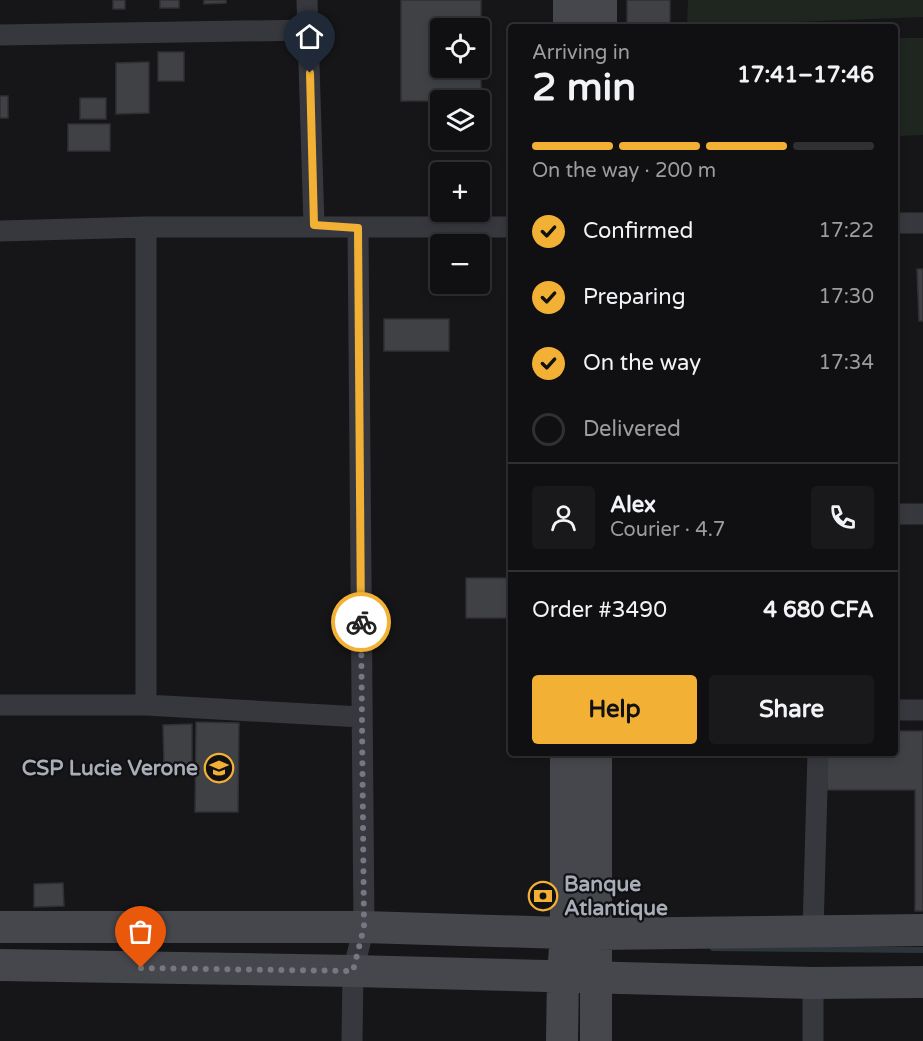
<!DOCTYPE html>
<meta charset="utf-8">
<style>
:root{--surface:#101012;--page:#19191b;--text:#f1f3f6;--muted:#9c9d9f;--line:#303032;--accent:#f2b134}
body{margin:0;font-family:"Varela Round",sans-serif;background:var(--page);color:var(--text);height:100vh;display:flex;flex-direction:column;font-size:22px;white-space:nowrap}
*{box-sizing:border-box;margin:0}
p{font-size:20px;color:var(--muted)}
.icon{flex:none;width:33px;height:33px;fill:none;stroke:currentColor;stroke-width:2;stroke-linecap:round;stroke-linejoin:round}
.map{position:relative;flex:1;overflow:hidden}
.sheet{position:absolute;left:508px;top:24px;width:390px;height:732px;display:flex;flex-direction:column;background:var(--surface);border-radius:6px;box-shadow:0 3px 9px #0003,0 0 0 2px var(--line)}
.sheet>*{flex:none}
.tools{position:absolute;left:430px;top:18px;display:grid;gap:12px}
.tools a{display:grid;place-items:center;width:60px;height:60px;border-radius:6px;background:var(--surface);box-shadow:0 3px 9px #0003,0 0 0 2px var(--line);font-size:30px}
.pin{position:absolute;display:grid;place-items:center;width:51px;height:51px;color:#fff;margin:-62px -26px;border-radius:50% 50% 50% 0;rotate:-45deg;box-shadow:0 0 6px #0007}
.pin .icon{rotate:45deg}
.courier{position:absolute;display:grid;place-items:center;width:60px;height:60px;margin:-30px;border:4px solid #f2b134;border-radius:50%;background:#fff;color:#222;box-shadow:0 2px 8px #0007}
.headline em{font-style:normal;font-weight:800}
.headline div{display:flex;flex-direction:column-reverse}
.headline{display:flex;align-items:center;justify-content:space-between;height:102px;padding:0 24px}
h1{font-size:39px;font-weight:800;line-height:45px}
.bar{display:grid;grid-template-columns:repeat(4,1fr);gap:9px 6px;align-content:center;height:72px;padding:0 24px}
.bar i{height:8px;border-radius:4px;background:var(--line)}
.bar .selected{background:var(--accent)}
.bar p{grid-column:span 4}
.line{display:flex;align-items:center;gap:15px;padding:0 24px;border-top:2px solid var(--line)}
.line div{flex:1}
.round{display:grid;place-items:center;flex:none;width:63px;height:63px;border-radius:6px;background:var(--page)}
ol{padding:0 24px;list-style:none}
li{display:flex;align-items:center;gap:18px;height:66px}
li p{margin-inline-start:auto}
li .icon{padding:6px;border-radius:50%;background:var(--accent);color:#111;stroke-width:4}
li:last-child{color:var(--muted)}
li i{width:33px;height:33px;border:3px solid var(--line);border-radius:50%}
.button{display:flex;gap:12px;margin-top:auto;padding:12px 24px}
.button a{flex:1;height:69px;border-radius:6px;background:var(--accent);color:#111;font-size:24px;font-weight:800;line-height:69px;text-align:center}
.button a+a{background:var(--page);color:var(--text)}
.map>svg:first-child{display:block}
.green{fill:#1e261f}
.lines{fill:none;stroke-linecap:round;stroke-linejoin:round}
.stream{stroke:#2c353c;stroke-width:6}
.building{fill:#404145;stroke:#303034;stroke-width:1.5;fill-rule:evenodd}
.street{stroke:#37383d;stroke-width:21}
.secondary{stroke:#45474d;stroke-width:32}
.done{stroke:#757880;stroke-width:6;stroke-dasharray:0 10.8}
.route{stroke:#f2b134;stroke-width:8}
.labels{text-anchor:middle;stroke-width:4.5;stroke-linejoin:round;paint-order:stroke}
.poi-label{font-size:21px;font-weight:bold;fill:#a8adb8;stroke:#111113;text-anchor:end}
</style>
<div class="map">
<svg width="923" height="1041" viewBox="0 0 923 1041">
<rect width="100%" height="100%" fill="#161618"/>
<path class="green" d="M688,0H923V17L687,26Z
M896,38H923V135L896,136Z"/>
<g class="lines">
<path class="stream" d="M713,948L923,950"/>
</g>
<path class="building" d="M113,0H125V9H113Z
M160,0H179V8H160Z
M204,0H226V3L204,4Z
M401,0H481V101H401ZM441,28H480V68H441Z
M627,0H670V27H627Z
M158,52H184V81H158Z
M149,62V113L116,114V63Z
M0,96H8V118H0Z
M80,98H106V119H80Z
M68,124H110V151H68Z
M917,269H923V321H919Z
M384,319H449V351H384Z
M466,578H512V618H466Z
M196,722L239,723L238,812H195Z
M192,724V767H164L163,725Z
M896,731H923V911H915V790H827V753H896Z
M63,883L64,906L34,907V884Z"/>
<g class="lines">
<path class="street" d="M307,0L314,225
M0,35L308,30
M896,223H923
M0,231L146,227H512
M896,514H923
M0,705H146L361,717
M146,705V227
M896,710H923
M813,931L818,753
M813,983V1041
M352,1041L353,971L364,927L358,228"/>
<path class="secondary" d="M569,27V0
M601,27V0
M0,927H364L596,934L923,930
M0,965L353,971L813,983L923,982
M562,1041L563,976L566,933V753
M596,1041V753"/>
</g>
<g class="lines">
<path class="done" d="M141,968L353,971L364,927L361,622"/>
<path class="route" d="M310,73L314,225L358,228L361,622"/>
</g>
<defs>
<g id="school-ring" transform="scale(1.5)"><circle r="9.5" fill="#111113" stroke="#f2b134" stroke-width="1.5"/><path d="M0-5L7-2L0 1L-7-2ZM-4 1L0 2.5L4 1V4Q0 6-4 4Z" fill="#f2b134"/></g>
<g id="bank-ring" transform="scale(1.5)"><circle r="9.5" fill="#111113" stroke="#f2b134" stroke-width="1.5"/><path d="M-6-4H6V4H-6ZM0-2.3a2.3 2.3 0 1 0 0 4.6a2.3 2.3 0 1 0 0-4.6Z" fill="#f2b134"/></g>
</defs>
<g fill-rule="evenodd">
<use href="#school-ring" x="219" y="768"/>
<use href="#bank-ring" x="543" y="896"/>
</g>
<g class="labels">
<g class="poi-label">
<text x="198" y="775">CSP Lucie Verone</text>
<text x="564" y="891" text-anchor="start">Banque<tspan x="564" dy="24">Atlantique</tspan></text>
</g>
</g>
</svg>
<div class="tools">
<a><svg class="icon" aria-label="locate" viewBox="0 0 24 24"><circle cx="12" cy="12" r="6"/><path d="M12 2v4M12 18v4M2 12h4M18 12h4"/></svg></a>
<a><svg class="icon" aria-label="layers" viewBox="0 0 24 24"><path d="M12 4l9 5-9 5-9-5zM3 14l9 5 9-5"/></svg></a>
<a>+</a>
<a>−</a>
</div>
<div class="pin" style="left:141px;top:968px;background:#ea580c"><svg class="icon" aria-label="bag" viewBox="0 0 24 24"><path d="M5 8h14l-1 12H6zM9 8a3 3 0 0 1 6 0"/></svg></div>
<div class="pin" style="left:310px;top:73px;background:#1f2937"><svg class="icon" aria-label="home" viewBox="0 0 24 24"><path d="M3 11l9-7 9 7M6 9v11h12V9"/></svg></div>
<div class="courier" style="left:361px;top:622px"><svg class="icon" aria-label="bike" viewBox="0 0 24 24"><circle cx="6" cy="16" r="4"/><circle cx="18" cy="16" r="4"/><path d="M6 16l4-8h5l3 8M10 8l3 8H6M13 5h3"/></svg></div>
<section class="sheet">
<div class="headline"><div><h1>2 min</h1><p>Arriving in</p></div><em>17:41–17:46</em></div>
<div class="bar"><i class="selected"></i><i class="selected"></i><i class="selected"></i><i></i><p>On the way · 200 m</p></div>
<ol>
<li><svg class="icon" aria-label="check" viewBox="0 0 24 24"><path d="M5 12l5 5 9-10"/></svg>Confirmed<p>17:22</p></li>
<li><svg class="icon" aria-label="check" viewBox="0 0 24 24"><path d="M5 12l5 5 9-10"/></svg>Preparing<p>17:30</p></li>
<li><svg class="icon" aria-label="check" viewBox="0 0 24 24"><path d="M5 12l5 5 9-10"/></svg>On the way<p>17:34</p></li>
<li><i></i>Delivered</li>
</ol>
<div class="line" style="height:108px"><a class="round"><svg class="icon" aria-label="person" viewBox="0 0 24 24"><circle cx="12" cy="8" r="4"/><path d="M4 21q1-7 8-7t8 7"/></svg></a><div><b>Alex</b><p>Courier · 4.7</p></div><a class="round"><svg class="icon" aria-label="phone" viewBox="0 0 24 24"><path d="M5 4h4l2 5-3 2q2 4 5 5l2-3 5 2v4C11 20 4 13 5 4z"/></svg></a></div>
<div class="line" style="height:78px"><div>Order #3490</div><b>4 680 CFA</b></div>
<div class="button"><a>Help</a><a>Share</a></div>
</section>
</div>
